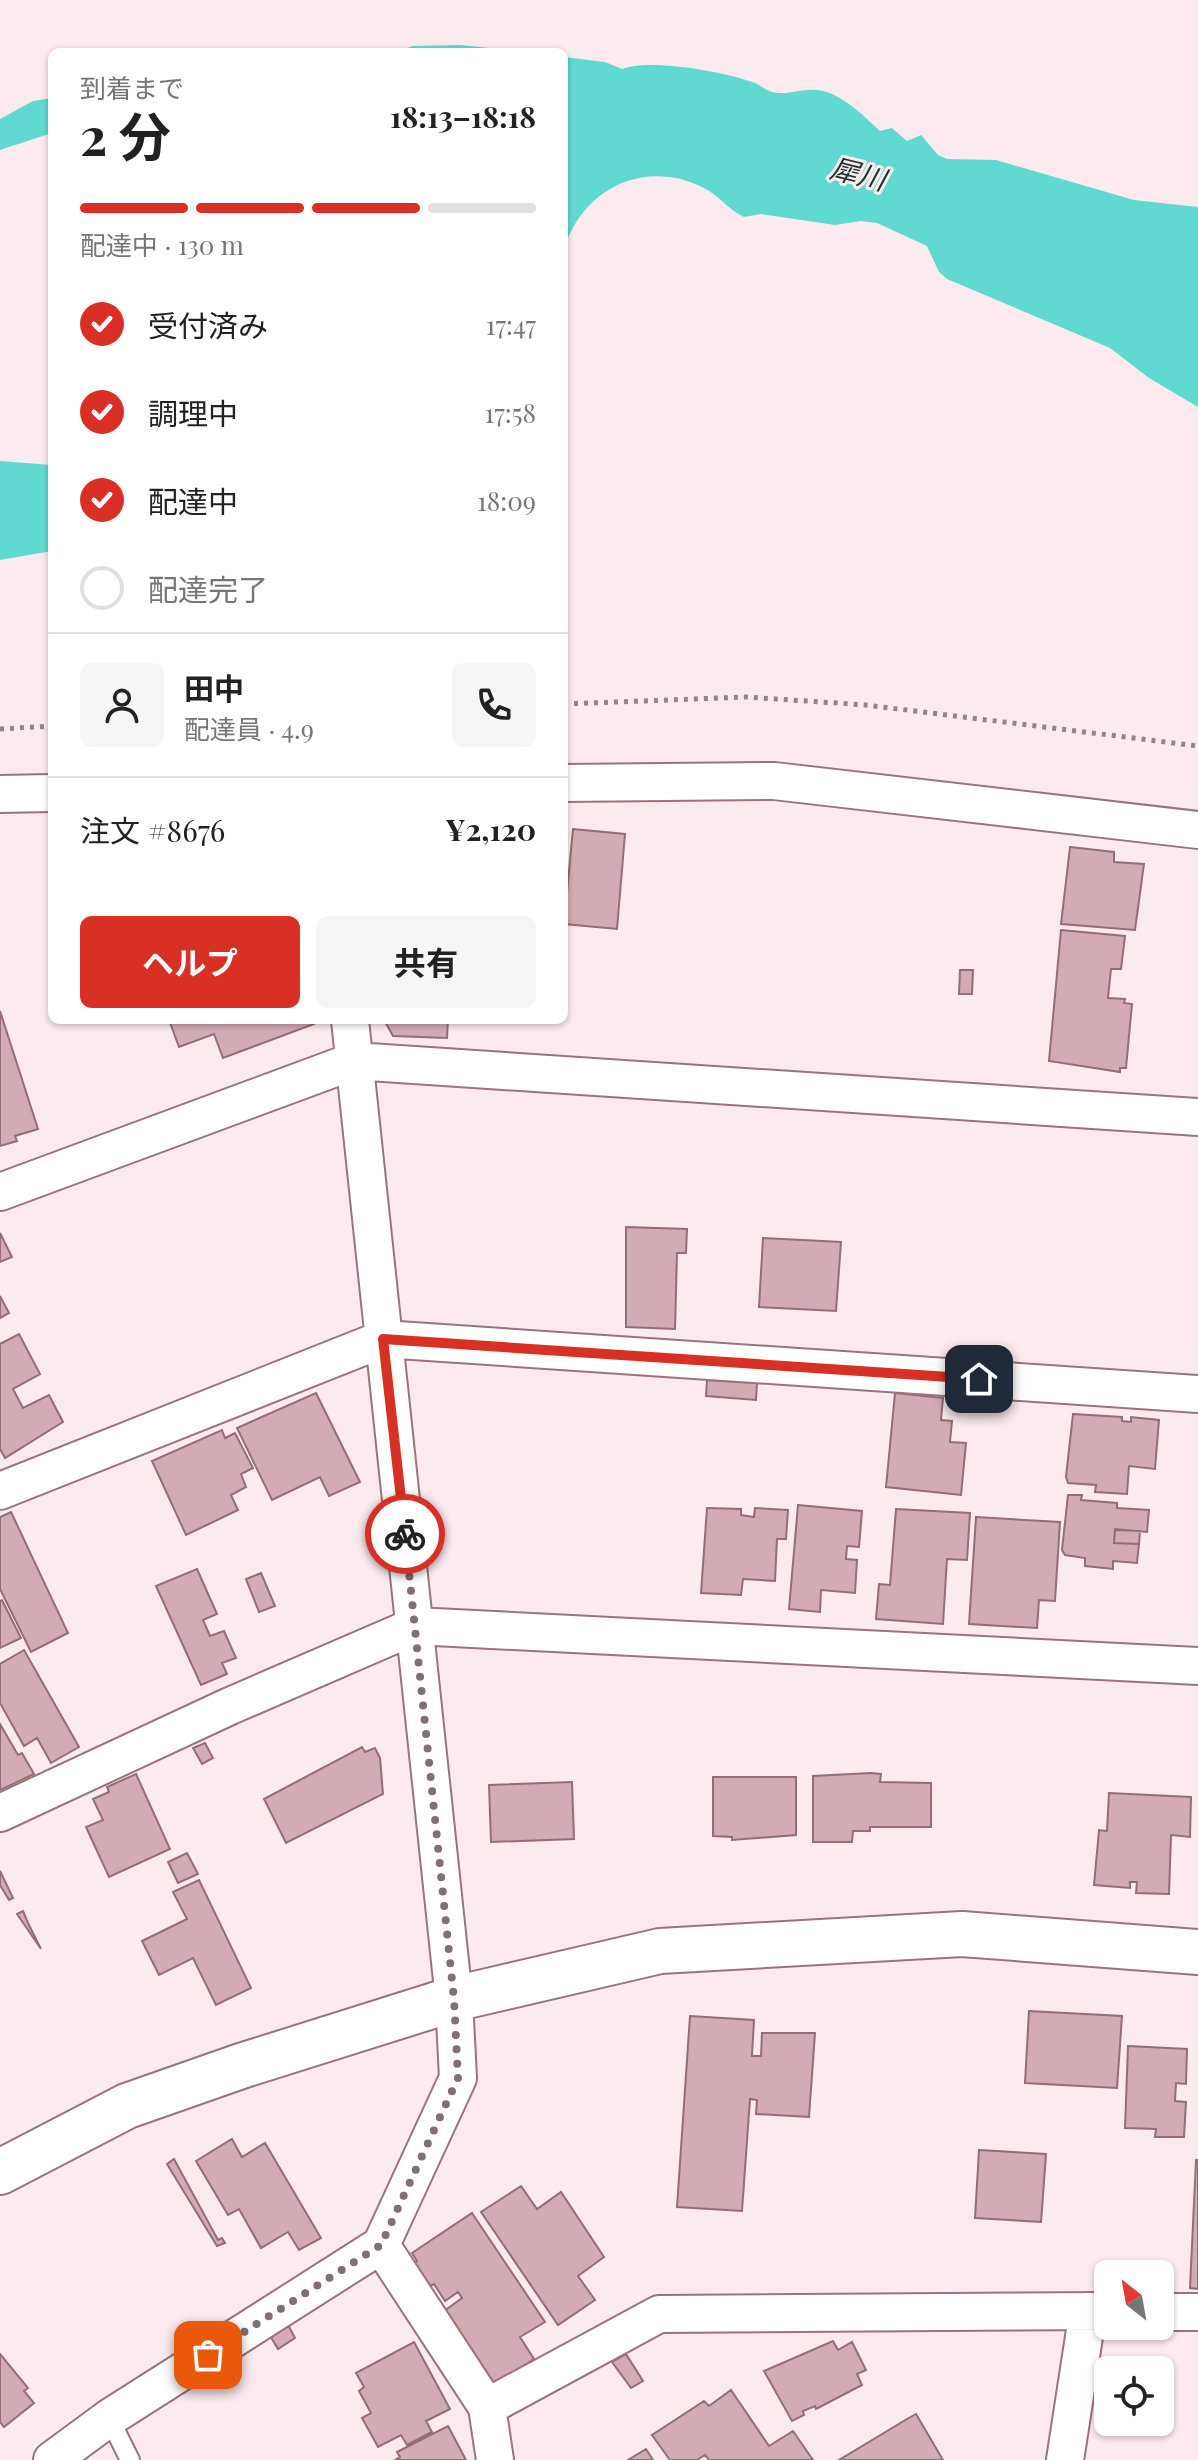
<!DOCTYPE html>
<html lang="ja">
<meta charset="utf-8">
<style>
:root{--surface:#fff;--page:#f6f6f6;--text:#222;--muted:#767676;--line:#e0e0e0;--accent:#d93025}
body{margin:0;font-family:"Playfair Display","Noto Sans JP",serif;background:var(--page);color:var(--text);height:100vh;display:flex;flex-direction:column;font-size:30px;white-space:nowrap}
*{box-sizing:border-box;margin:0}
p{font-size:26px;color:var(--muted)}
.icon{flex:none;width:44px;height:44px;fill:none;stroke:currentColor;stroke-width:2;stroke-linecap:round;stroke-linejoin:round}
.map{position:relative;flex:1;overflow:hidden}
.sheet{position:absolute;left:48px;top:48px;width:520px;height:976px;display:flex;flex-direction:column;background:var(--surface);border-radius:12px;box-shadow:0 2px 6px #0004}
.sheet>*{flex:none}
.needle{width:52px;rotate:329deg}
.buttons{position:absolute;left:1094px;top:2260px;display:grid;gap:16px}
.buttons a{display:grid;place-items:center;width:80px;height:80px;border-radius:12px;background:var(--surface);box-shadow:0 2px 6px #0004;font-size:40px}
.pin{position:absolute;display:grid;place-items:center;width:68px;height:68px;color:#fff;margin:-34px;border-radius:16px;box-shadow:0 4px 12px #0006}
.courier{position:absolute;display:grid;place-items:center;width:80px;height:80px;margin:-40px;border:6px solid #d93025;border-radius:50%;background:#fff;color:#222;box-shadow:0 2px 10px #0007}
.headline em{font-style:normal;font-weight:700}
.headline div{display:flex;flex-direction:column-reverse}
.headline{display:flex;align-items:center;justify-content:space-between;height:136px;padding:0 32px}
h1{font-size:52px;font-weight:700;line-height:60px}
.bar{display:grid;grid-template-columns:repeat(4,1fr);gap:12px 8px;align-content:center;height:96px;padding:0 32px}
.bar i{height:10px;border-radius:6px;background:var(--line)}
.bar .on{background:var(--accent)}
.bar p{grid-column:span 4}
.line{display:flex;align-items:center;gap:20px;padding:0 32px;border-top:2px solid var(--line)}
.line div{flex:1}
.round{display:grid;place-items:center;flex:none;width:84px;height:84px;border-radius:12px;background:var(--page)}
ol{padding:0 32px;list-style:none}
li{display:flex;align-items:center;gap:24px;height:88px}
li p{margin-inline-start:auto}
li .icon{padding:8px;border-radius:50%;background:var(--accent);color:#fff;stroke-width:4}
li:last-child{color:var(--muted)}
li i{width:44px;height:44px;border:4px solid var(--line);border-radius:50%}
.button{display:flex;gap:16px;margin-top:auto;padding:16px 32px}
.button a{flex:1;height:92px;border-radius:12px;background:var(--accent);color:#fff;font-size:32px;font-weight:700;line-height:92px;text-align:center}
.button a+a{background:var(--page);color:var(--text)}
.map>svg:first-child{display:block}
.water{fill:#60dad1}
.building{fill:#d3abb2;stroke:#936e74;stroke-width:2}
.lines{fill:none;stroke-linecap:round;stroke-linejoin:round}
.service-casing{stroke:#99747b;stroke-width:22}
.minor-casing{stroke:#99747b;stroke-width:40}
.tertiary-casing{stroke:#99747b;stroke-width:48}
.path{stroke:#948487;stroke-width:5;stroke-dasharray:4 6;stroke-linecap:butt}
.service{stroke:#fff;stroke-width:18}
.minor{stroke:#fff;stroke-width:36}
.tertiary{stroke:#fff;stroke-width:44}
.done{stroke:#807072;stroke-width:8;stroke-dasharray:0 14.4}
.route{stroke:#d93025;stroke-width:10}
.labels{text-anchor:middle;stroke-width:6;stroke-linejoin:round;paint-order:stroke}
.water-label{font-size:28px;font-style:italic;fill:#1b302f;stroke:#fcebee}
</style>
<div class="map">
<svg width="1198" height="2460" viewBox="0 0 1198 2460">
<rect width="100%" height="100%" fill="#fcebee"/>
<path class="water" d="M460,45L529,52H394L413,46Z
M564,57L605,62L622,69C649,58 727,72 755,83C761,86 766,90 772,92C789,97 810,83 832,94C851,103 864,116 880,131L892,128L907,141L921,135L938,155L947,159L996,160L1134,200L1198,207V407L1149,378L1110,348L947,279L939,272L927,246L877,223L861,221L835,225L761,214L744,217C728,210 720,196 704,188C645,158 583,188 564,249Z
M52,98V133L0,150V119L33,101Z
M0,461L52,465V551L0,560Z"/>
<path class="building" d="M573,829L625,834L617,929L564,924Z
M1070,847L1114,852V862L1144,864L1135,930L1061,924Z
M1061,930L1125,936L1121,969H1111L1108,998L1125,999L1124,1003L1132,1004L1126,1068H1120V1072L1049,1061Z
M960,970H973L972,994H959Z
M0,1011L38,1129L15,1136L17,1141L0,1146Z
M169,1020H312L314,1024L223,1058L214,1034L179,1047Z
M384,1020H448L447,1038L393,1036Z
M626,1227L687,1229L686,1253H677L675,1329L626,1327Z
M0,1233L12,1257L0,1262Z
M763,1238L841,1242L836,1311L759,1307Z
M0,1296L9,1313L0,1318Z
M19,1334L40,1374L13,1389L23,1408L49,1395L63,1422L5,1458L0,1449V1344Z
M707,1380L757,1383L756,1400L706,1396Z
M316,1393L360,1482L329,1496L320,1477L272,1500L237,1428Z
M895,1393L943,1398L941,1420L952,1421L950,1442L966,1443L961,1495L886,1487Z
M1073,1414L1122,1417V1421L1131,1422V1417L1159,1420L1155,1469L1129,1466L1127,1494L1095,1492L1096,1485L1068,1483L1066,1477Z
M222,1430L225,1438L235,1433L253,1468L241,1474L246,1487L231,1495L238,1510L186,1535L152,1461Z
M1068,1495H1082L1081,1500L1117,1503V1508L1149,1510L1147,1532L1115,1529L1114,1543L1139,1544L1137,1563L1113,1561V1569L1085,1566V1558L1065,1555L1062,1550Z
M798,1505L862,1511L859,1547L847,1546L846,1559L857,1560L855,1593L821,1590L820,1612L789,1609Z
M707,1508L741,1509V1515L754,1517L755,1508L788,1510L786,1539H777L775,1581L743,1579L741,1595L701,1593Z
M896,1509L970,1513L967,1560L947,1559L943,1624L876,1619L879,1584L890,1585Z
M11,1512L68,1633L31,1652L0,1589V1517Z
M976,1517L1060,1522L1055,1601L1039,1600L1037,1628L969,1624Z
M1115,1530L1140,1531L1139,1544L1114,1543Z
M197,1569L217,1614L203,1620L210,1636L224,1631L236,1658L222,1663L227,1674L201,1685L156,1586Z
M261,1573L275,1606L259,1612L246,1579Z
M2,1600L21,1638L0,1648V1601Z
M24,1650L79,1747L51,1763L37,1738L24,1746L0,1703V1664Z
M0,1724L18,1755L22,1753L34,1774L0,1790Z
M205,1743L213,1758L202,1764L193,1748Z
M362,1747L365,1752L375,1748L380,1758L383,1794L286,1843L264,1799Z
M871,1773L881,1774L880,1782L931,1783V1827H870V1831H853L852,1842H813V1776Z
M136,1774L170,1849L109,1877L86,1827L103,1820L93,1799L109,1792L107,1787Z
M713,1777H796V1835L732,1840V1837L713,1836Z
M572,1782L574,1839L491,1842L489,1785Z
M1109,1793L1191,1797L1190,1837L1171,1835L1169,1894L1136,1893L1137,1882H1130V1888L1094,1885L1099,1830L1107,1831Z
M187,1853L198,1874L178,1883L168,1862Z
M0,1871L13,1898L9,1900L0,1885Z
M199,1880L251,1988L216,2005L193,1958L159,1975L142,1941L187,1919L173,1892Z
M23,1911L28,1923L41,1949L17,1914Z
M1029,2011L1122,2016L1117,2088L1025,2083Z
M690,2016L754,2020L752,2056H761L762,2033H815L809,2117L756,2114L757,2100L750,2099L742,2211L677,2207Z
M1128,2046L1187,2049L1186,2084L1176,2083L1175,2101L1186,2102L1184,2137H1155L1156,2129L1125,2128Z
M232,2139L242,2157L265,2143L321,2238L299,2250L288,2232L261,2248L239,2209L228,2215L196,2161Z
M979,2150L1046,2154L1041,2222L975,2218Z
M174,2159L218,2240L222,2238L225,2243L217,2246L167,2164Z
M1196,2160H1198V2289L1190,2288Z
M521,2186L537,2209L561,2192L604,2257L578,2276L595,2300L558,2325L481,2212Z
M472,2213L545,2322L520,2337L534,2359L491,2388L440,2314L462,2298L458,2292L445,2301L434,2284L422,2290L407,2267L417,2261L412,2253Z
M287,2323L295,2338L278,2349L269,2334Z
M833,2341L838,2350L852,2342L866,2370L857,2374L862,2385L816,2409L815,2406L803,2411L804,2415L792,2421L764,2371Z
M414,2342L450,2409L426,2421L432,2432L407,2445L401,2435L378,2447L362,2418L371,2413L359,2391L364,2387L356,2373Z
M0,2354L28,2388L24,2391L34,2403L4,2427L0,2422Z
M626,2354L643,2381L631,2388L612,2362Z
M731,2390L769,2446L793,2431L813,2460H709L705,2455L697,2460H670L652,2435L704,2401L709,2406Z
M916,2414L943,2460H839L907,2419Z
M448,2426L466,2460H395L400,2457L397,2452Z
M646,2449L653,2460H628Z"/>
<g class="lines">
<g class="service-casing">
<path id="service" d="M109,2418L130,2460"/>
</g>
<g class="minor-casing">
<path id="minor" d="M564,783L774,781L1198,830
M0,794L52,793
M0,1192L354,1061L1198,1117
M0,1491L383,1339L1198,1394
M0,1813L230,1706L415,1626L1198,1666
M381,2245L487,2407L495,2460
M1160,2312H1198
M487,2407L659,2314L1108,2311
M52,2460L109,2418L381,2245L458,2078L454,1999L350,1020
M1065,2460L1088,2311"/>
</g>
<g class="tertiary-casing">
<path id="tertiary" d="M0,2172L127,2106L241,2066L454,1999L660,1951L962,1934L1198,1952"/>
</g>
<path class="path" d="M564,704L746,697L866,705L1198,746
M0,729L52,726"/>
<use href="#service" class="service"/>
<use href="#minor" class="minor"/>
<use href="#tertiary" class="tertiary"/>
</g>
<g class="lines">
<path class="done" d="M208,2355L381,2245L458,2078L454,1999L405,1534"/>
<path class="route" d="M405,1534L383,1339L979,1379"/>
</g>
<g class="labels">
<g class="water-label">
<text transform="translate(858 174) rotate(14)" y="10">犀川</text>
</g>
</g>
</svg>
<div class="buttons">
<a><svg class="needle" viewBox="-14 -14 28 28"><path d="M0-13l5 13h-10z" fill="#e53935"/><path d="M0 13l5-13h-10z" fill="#767676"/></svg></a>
<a><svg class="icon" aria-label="locate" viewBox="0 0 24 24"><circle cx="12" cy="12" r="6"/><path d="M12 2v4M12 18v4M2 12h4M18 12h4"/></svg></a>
</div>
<div class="pin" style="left:208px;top:2355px;background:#ea580c"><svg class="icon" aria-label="bag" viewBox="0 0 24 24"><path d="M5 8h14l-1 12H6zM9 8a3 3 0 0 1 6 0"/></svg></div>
<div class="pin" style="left:979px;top:1379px;background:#1f2937"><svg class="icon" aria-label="home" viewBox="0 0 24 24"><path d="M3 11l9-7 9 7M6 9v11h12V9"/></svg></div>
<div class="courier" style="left:405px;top:1534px"><svg class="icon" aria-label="bike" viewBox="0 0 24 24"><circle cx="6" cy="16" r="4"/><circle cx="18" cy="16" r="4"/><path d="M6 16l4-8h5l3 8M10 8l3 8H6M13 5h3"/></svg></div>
<section class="sheet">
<div class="headline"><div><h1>2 分</h1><p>到着まで</p></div><em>18:13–18:18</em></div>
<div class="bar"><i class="on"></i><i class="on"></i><i class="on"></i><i></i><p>配達中 · 130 m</p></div>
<ol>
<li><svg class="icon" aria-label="check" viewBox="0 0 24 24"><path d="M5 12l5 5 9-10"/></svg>受付済み<p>17:47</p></li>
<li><svg class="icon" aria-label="check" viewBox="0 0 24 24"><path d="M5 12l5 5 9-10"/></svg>調理中<p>17:58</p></li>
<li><svg class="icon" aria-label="check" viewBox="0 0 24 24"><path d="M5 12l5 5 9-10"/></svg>配達中<p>18:09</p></li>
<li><i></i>配達完了</li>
</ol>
<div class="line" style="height:144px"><a class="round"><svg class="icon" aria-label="person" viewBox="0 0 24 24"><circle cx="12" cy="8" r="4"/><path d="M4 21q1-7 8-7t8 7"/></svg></a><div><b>田中</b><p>配達員 · 4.9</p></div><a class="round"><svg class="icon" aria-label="phone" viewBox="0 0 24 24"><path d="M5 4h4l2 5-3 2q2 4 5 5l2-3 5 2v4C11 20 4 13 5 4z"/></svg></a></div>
<div class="line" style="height:104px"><div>注文 #8676</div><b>¥2,120</b></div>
<div class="button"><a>ヘルプ</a><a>共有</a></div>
</section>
</div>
